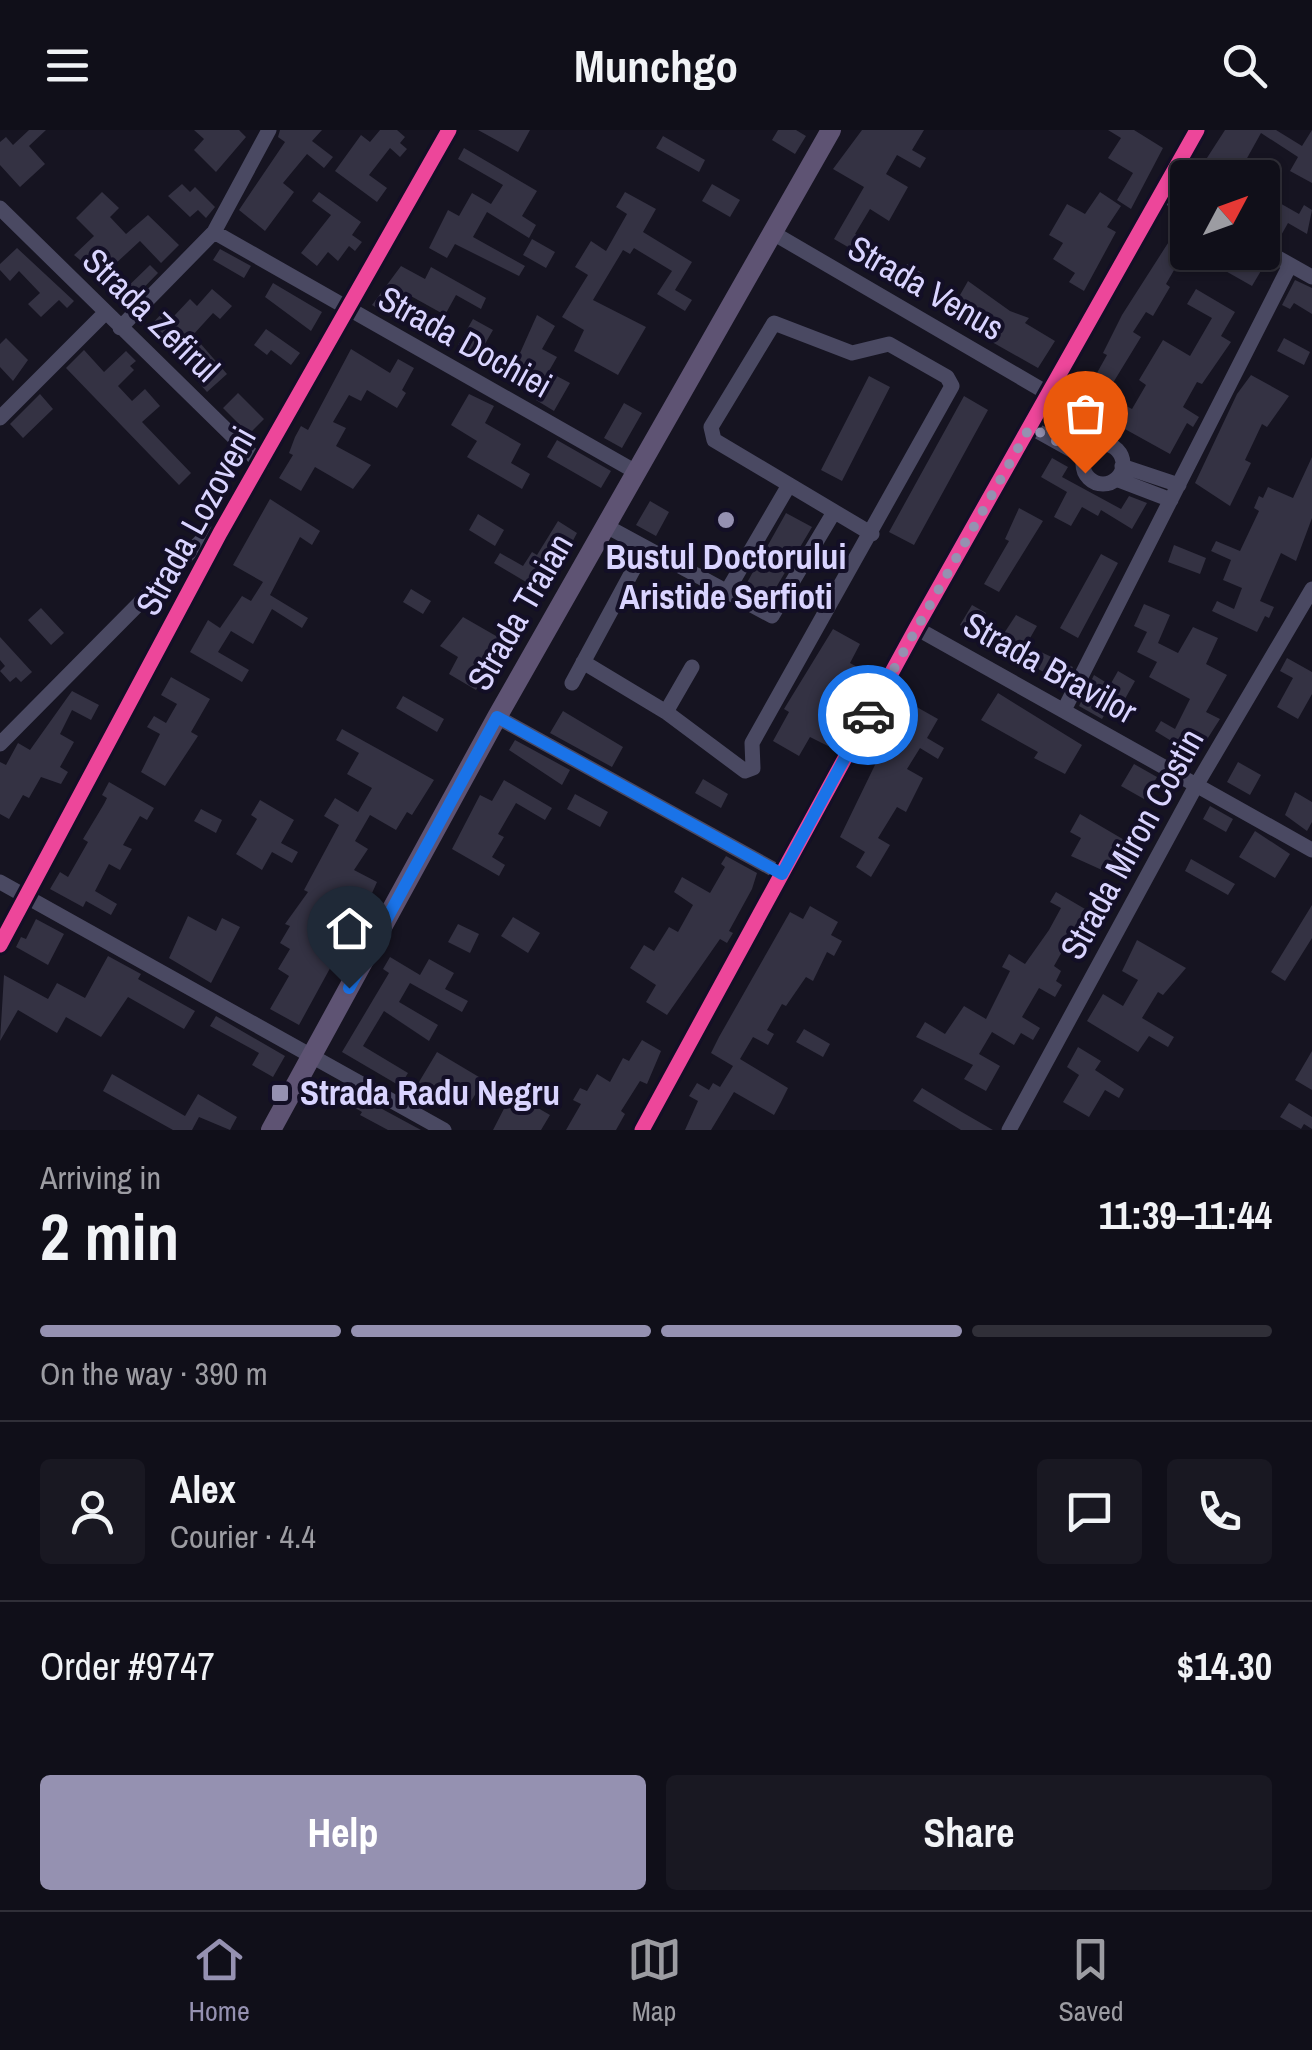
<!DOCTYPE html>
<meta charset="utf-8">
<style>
:root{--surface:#100f19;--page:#191822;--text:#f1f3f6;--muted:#9c9ca2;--line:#302f38;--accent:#9591b1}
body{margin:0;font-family:"Archivo Narrow",sans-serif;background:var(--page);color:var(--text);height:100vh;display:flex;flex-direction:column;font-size:38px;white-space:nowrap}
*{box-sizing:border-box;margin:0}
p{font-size:32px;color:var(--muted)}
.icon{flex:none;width:55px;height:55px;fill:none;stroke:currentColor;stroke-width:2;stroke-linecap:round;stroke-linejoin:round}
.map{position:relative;height:1000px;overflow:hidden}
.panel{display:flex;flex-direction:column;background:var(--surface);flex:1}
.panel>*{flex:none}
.needle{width:65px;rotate:49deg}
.controls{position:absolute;left:1170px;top:30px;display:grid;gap:20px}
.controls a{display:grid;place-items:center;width:110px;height:110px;border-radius:10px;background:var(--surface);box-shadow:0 2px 8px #0004,0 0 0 2px var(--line);font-size:50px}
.pin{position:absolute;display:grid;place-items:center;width:85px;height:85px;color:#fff;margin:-102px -42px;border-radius:50% 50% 50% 0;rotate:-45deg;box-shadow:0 0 10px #0007}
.pin .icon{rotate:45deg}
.courier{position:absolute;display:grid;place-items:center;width:100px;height:100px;margin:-50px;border:8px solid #1a73e8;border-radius:50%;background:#fff;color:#222;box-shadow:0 2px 12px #0007}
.summary em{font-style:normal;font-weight:700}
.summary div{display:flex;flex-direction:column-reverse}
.summary{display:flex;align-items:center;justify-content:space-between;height:170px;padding:0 40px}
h1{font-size:65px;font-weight:700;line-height:75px}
.bar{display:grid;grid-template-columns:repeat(4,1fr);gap:15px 10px;align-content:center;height:120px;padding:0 40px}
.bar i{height:12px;border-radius:8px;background:var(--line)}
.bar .selected{background:var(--accent)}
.bar p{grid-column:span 4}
.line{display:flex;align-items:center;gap:25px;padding:0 40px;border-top:2px solid var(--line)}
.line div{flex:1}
.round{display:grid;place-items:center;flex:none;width:105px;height:105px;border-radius:10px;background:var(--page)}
.button{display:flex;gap:20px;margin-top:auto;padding:20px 40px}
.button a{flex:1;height:115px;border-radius:10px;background:var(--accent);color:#fff;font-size:40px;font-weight:700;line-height:115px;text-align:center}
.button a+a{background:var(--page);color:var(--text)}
header{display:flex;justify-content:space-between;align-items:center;height:130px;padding:0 40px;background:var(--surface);font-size:45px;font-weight:700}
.tabs{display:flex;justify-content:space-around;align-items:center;height:140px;border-top:2px solid var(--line);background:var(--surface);font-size:28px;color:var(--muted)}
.tabs a{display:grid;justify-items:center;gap:5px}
.tabs .selected{color:var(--accent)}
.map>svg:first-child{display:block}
.building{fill:#343243}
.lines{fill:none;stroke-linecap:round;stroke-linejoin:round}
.minor{stroke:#4a4962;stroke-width:15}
.major{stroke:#5e5373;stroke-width:20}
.cycleway-casing{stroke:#130f26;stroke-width:21}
.cycleway{stroke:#ed469a;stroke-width:15}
.done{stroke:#9591b1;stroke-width:10;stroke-dasharray:0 18}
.route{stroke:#1a73e8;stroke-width:12}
.poi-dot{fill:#9591b1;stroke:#130f26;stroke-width:4}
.labels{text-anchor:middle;stroke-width:8;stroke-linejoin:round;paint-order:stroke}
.street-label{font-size:35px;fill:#d9d4ff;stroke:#130f26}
.poi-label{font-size:35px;font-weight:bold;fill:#d9d4ff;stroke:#130f26}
</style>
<header><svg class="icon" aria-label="menu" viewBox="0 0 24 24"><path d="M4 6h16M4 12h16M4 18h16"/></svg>Munchgo<svg class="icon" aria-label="search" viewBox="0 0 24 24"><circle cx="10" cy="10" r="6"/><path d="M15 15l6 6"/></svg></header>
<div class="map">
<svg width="1312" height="1000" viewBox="0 0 1312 1000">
<rect width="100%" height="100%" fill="#161421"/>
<path class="building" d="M29,0H46L29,16L45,34L20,57L0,35V12L6,7L13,15Z
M194,0H239L246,7L216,42L194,20L204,9Z
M280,0H322L312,11L333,27L324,38L307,24L283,53L294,62L265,101L239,80L285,12L278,7Z
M380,0H397L405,7L400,13L407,19L400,27L390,18L369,45L387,58L377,72L335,41L361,5L370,12Z
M478,0H530L518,22Z
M778,0H796L806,6L795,24L772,10Z
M862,0H924L912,20L926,28L920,38L897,25L886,44L908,57L889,91L870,79L855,104L875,115L867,128L834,109L864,57L833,39Z
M1108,0H1134L1163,18L1131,79L1117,70L1133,43L1108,28L1121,8Z
M1225,0H1276L1302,16L1312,0V53L1290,41L1298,27L1261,3L1241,39L1225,30L1214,48H1194Z
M663,6L705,30L699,42L656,18Z
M464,18L537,61L522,86L536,95L529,108L487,82L473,107L525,136L519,146L455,114L447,128L429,118L448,80L459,86L472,63L491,74L503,55L458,29Z
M182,54L190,62L195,57L215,77L206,88L198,80L190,87L168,66Z
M712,54L740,70L730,87L702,71Z
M102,62L119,78L110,87L126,104L148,85L179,115L161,133L140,111L101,147L74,125L94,106L76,88Z
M319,62L361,92L352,105L362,112L355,121L349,116L338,131L328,122L317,136L301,123L331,85L312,71Z
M625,62L656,79L643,102L692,132L675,160L692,170L685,181L657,164L672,141L634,118L630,124L623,120L593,170L646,197L618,245L574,221L584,200L562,187L588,145L575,137L591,111L606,121L627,84L616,77Z
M1100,62L1121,76L1107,97L1116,102L1084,161L1069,152L1075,143L1053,129L1063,113L1049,105L1067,74L1085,84Z
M1262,63L1299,84L1304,75L1312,80L1307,104L1288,93L1279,109L1262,99Z
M1184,88L1188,116L1166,154L1170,157L1153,186L1146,182L1133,202L1141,207L1094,284L1079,275L1107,225L1103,223L1122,185Z
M532,109L555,122L546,138L523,125Z
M17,118L74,171L67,178L59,170L41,187L28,174L40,163L19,141L10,151L0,140V134Z
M220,119L251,136L244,148L213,130Z
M1192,122H1252L1265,134L1252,156Z
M907,134L922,143L913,158L898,149Z
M150,135L158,143L125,177L116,168Z
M401,136L425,149L431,137L486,168L481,179L456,165L445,185L409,165L395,189L372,175Z
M1295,150L1312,158V184L1294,173L1290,179L1282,175Z
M968,151L1010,181L1029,188L1025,193L1055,211L1038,238L992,212L999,201L969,183L963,194L948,186Z
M273,153L322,182L311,201L265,167Z
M212,159L232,176L220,189L213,183L193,205L227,244L207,262L198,252L205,246L168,208L164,213L148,198L166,179L174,186L190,169L197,176Z
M1196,159L1235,182L1221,206L1231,212L1202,254L1197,252L1183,277L1199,287L1193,297L1187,293L1170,324L1114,293L1124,275L1132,279L1146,255L1139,250L1163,210L1190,226L1212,188L1187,174Z
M537,185L555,196L542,219L557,227L545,248L516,232Z
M473,189L493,200L478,226L458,215Z
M266,199L300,223L291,235L271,220L267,225L254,215Z
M6,208L28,230L13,251L0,237V214Z
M1284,208L1310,222L1304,235L1277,221Z
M351,219L390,243L398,229L414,238L402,260L406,263L397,278L367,260L361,271L349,265L333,292L346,298L336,316L371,335L353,359L315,337L301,361L279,348L293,325L289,323L295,307L301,296L308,300Z
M84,220L104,242L126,221L136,231L130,236L134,240L118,256L132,271L145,259L160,276L142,292L191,343L179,355L66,238Z
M551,243L570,253L554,281L536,270Z
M1251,245L1289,266L1267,297L1262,294L1245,330L1251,333L1230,376L1195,353L1237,264Z
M869,246L890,257L842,351L821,340Z
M238,263L264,289L249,304L223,278Z
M40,264L53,279L23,308L10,294Z
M469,264L494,276L485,293L521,314L511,333L530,344L522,359L467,327L477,311L451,295Z
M964,266L988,280L914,415L889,402Z
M624,273L642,283L622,318L604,308Z
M557,310L611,341L601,358L547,327Z
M1312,327V388L1296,431L1281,423L1260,471L1274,477L1269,488L1265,486L1257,502L1212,481L1217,471L1234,479L1242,458L1223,450L1231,430L1211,421L1216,411L1240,421L1259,381L1254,378L1259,366L1263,368L1268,357L1293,368Z
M1052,328L1068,337L1062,347L1121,379L1129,366L1147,373L1132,399L1101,380L1098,386L1082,377L1071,396L1054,387L1067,362L1041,347Z
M270,369L320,401L312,415L300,407L270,465L308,488L302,498L272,479L253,514L231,501L218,522L249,540L242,552L190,522L208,490L220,498L242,466L251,471L263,452L233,435Z
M650,371L669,382L656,406L636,395Z
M1019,378L1043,391L999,462L984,454L1009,411L1005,409Z
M786,383L812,397L768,471L744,458Z
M478,384L504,400L495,416L469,400Z
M558,391L577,403L553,448L545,443L536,458L494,433L500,423L523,436L532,422L537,425Z
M1174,415L1206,428L1200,444L1168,432Z
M1101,424L1118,433L1078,508L1060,498Z
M411,459L431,471L423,484L403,472Z
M1144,474L1170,485L1158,513L1178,523L1193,497L1218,508L1206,534L1227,545L1206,582L1220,589L1190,636L1172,625L1178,615L1155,601L1161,591L1175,599L1190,569L1149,547L1157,532L1137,522L1147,502L1134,496Z
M972,475L986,483L974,503L960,495Z
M41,478L64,503L51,515L28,490Z
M1016,485L1037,496L1026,515L1073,537L1065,553L995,517Z
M463,487L510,514L503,525L498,523L476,560L449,544L458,527L440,516Z
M833,499L860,514L850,533L873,546L860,568L846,560L828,591L840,597L828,616L810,607L799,626L773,611L789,582L784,579Z
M0,507L32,542L21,552L16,547L10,552L0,541L5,536L0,530Z
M1287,528L1312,542V564L1298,589L1277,577L1293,548L1280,541Z
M1118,541L1135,551L1121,576L1112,571L1102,589L1079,576L1094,545L1110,555Z
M171,547L210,569L191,602L198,606L165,656L141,642L160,604L147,597L154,586L166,593L177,574L161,565Z
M72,561L99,575L91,590L72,580L60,604L74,612L60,637L68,642L61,654L41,647L29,668L23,665L9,689L0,684V632L6,635L18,613L30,620Z
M998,563L1082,615L1065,644L1034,628L1038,622L981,590Z
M403,566L444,589L437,602L396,578Z
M906,571L938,589L927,608L944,618L938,629L920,618L907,639L923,648L906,682L897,677L878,708L890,715L871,747L856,737L865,722L840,707Z
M563,581L623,617L612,637L550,603Z
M342,599L434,650L412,685L407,682L396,700L370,685L355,711L368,719L354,740L377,752L360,790L352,785L341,803L329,796L317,820L334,831L299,895L270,879L289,846L278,839L290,819L280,813L290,796L285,794L308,762L304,760L339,695L324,686L335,668L358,682L372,658L347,644L359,623L336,610Z
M515,610L570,640L562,655L509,620Z
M1238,632L1261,645L1250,665L1227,652Z
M1134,634L1157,647L1144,669L1121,656Z
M703,649L728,664L721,678L695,663Z
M504,650L552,678L545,690L516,673L498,704L504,707L492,727L505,735L499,746L452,719L480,665L492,671Z
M109,652L154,678L147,690L140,686L123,715L132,719L120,740L109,734L95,761L117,774L111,785L86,771L83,777L50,759L60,742L68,747L88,712L83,709L104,674L107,668L102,665Z
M1295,662L1312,672V692L1307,701L1285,685Z
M575,664L608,682L600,697L567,679Z
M260,670L294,690L281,713L298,722L292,733L272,722L262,740L236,724L257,689L251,685Z
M1210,676L1233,689L1226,702L1203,689Z
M201,679L222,690L216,703L194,691Z
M1080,684L1138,718L1131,730L1124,726L1113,745L1071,726L1081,708L1070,702Z
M1255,701L1290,724L1275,748L1239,727Z
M726,726L757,743L752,759L729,801L733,803L727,813L720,809L667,885L646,872L656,855L630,838L644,815L654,821L669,797L678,802L693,775L674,762L682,747L710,763L725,737L721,734Z
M1191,729L1235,754L1228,765L1185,741Z
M1056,762L1097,786L1084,807L1091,812L1085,822L1068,811L1054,836L1061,841L1056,851L1062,855L1055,867L1039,858L1022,887L1040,898L1033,910L1021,903L1014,915L992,902L979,924L1000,936L986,961L964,949L973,935L916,907L925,892L945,904L964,876L986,889L1010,841L1002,837L1009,824L1025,834L1049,800L1061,778L1050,772Z
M1312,775V808L1285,851L1271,842Z
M810,776L838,792L831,805L842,811L834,826L827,822L813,851L806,847L786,876L782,874L767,900L774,904L768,915L753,907L740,929L788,958L780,974L774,985L734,962L711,1000H685L698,971L689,966L697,953L709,960L713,953L720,957L733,936L711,923L719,907L790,782L803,789Z
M188,786L216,801L222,788L240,797L211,853L169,828Z
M513,787L540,803L528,823L501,806Z
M36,789L64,804L48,835L16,817L21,807L26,809Z
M458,794L479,804L470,823L448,812Z
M1137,810L1186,838L1163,865L1158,862L1142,888L1174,907L1168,917L1149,906L1138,922L1087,891L1103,864L1123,876L1138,850L1122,841Z
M108,826L141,844L138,849L195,881L184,899L128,867L101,907L66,887L57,903L18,880L0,911L4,845L48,869L57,853L85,868Z
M390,827L420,845L429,829L454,843L445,859L468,871L462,882L410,853L399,872L438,895L429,911L384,881L363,916L408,943L400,956L342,922L389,843L383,839Z
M216,886L285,926L273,947L252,935L259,923L210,896Z
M804,899L830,914L823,927L796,912Z
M642,910L661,921L647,954L640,951L621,981L625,984L616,1000H566L581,974L573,970L580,958L587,961L597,944L610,952L623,928L629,931Z
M1078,917L1101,931L1095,940L1124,959L1119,968L1105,960L1089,987L1063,972L1079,945L1067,937Z
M1312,921V960L1295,950Z
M437,922L484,950L467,978L432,957L428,964L416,957Z
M112,944L185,986L198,964L237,987L230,1000L199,987L192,1000H173L103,961Z
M922,958L960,981L993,1000H961L913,971Z
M351,961L384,980L421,1000H388L360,985L362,982L345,972Z
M512,963L550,985L541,1000H493Z
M1289,973L1312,987V999L1304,994L1301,999L1280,987Z"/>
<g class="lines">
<path class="minor" d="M1160,63L1188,78
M0,78L262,335
M214,102L636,342
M773,103L1049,264
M1262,119L1312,147
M120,198L214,102L269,0
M0,288L105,183
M1030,297L1084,327
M1083 334a20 20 0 1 1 40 0a20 20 0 1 1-40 0Z
M1122,336L1179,355
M1116,349L1171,370
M606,396L772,486L834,382
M726,463L789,355
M916,498L1312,720
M583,532L666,582L745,641L753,638L752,613L952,256L947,247L889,214L852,223L774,193L711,297L714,310L872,404
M572,553L645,418
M1064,580L1290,135
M666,582L692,537
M497,587L782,744
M0,614L207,405L220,403
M0,752L444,1000
M0,815L220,403L449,0
M642,1000L916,498L1197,0
M1009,1000L1197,654L1312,459"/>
<path class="major" d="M271,1000L497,587L831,0"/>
<g class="cycleway-casing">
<path id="cycleway" d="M0,815L220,403L449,0
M642,1000L916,498L1197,0"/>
</g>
<use href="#cycleway" class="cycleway"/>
</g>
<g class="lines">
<path class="done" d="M868,585L1030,297L1084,326L1085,343"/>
<path class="route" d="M349,858L497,587L782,744L868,585"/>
</g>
<g class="poi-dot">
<circle cx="726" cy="390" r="10"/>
<rect x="270" y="953" width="20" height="20" rx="5"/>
</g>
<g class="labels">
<g class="street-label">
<text transform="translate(926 158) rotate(30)" y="12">Strada Venus</text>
<text transform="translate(151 185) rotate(44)" y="12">Strada Zefirul</text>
<text transform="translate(465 212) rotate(29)" y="12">Strada Dochiei</text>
<text transform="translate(196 391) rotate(-61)" y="12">Strada Lozoveni</text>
<text transform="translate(520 482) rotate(-60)" y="12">Strada Traian</text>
<text transform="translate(1050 538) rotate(29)" y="12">Strada Bravilor</text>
<text transform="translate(1132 714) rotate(-61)" y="12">Strada Miron Costin</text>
</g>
<g class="poi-label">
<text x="726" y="439">Bustul Doctorului<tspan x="726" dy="40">Aristide Serfioti</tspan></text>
<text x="300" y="975" text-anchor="start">Strada Radu Negru</text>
</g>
</g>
</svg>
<div class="controls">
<a><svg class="needle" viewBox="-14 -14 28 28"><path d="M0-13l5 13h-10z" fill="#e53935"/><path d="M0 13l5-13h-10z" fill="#9c9ca2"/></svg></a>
</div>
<div class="pin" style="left:1085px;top:343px;background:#ea580c"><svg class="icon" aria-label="bag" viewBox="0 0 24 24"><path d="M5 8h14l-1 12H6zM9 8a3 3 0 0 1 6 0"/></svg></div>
<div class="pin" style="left:349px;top:858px;background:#1f2937"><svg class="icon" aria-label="home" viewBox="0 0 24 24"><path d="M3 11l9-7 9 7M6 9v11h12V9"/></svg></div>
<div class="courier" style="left:868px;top:585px"><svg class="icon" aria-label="car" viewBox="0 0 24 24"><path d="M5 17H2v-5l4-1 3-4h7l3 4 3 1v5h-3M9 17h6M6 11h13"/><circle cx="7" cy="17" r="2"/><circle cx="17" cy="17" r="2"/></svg></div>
</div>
<section class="panel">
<div class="summary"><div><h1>2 min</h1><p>Arriving in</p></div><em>11:39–11:44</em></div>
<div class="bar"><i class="selected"></i><i class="selected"></i><i class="selected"></i><i></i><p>On the way · 390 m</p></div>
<div class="line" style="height:180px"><a class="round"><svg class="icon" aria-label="person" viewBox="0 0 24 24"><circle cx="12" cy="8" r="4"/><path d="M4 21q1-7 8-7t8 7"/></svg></a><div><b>Alex</b><p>Courier · 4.4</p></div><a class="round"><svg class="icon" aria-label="chat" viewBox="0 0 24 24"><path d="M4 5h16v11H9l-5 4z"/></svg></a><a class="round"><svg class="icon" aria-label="phone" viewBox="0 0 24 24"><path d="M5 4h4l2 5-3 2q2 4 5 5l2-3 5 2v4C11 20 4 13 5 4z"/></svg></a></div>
<div class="line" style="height:130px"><div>Order #9747</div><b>$14.30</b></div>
<div class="button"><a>Help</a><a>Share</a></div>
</section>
<nav class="tabs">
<a class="selected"><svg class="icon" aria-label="home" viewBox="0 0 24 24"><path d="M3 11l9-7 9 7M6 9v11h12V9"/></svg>Home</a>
<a><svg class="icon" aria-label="map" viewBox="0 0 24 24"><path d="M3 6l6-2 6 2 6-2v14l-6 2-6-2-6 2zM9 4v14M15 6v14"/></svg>Map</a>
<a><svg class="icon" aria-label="saved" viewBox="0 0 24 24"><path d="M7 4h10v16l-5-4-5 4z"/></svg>Saved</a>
</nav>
